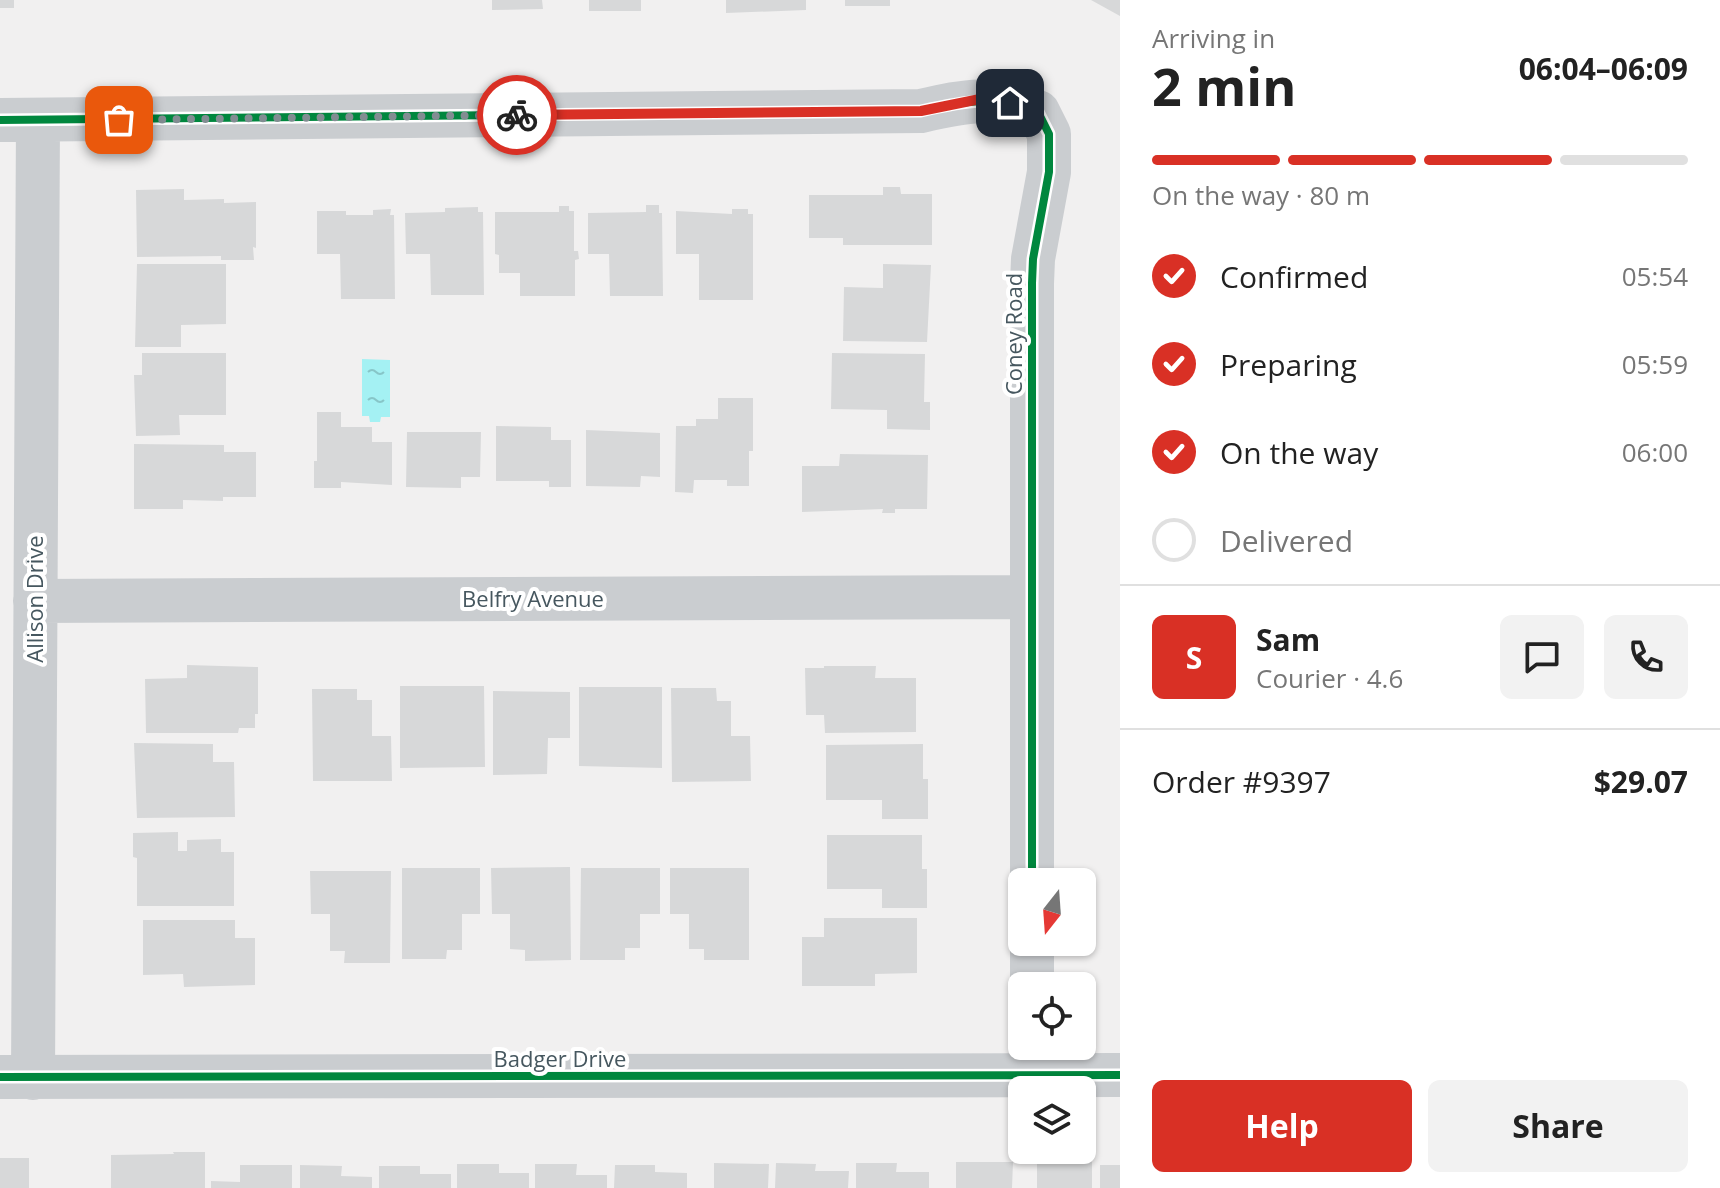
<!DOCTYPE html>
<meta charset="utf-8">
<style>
:root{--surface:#fff;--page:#f2f2f2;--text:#222;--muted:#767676;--line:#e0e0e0;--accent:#d93025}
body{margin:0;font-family:"Open Sans",sans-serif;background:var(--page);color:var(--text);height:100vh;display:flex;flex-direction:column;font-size:30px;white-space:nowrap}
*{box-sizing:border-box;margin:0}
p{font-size:26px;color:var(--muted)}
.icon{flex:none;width:44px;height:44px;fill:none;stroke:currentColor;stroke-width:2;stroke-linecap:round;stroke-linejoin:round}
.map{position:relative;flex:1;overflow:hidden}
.sheet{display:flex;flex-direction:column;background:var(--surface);width:600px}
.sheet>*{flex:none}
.needle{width:52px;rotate:197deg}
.buttons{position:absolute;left:1008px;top:868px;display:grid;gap:16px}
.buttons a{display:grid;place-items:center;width:88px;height:88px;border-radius:12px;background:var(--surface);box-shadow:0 2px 6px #0004;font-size:40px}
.pin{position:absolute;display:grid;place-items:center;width:68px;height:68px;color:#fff;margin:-34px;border-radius:16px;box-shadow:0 4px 12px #0006}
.courier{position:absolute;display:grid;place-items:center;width:80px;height:80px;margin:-40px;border:6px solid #d93025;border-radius:50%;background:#fff;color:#222;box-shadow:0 2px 10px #0007}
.overview em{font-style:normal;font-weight:700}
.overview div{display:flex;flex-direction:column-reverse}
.overview{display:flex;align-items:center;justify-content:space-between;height:136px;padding:0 32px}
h1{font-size:52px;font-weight:700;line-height:60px}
.bar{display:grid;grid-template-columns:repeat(4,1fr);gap:12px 8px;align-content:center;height:96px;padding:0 32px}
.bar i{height:10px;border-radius:6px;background:var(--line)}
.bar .selected{background:var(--accent)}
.bar p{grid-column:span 4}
.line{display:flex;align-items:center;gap:20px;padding:0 32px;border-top:2px solid var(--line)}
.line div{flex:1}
.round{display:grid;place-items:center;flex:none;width:84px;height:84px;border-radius:12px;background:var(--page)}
ol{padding:0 32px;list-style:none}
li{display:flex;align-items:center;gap:24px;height:88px}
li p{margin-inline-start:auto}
li .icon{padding:8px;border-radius:50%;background:var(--accent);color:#fff;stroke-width:4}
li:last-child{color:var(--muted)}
li i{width:44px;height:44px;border:4px solid var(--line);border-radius:50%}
.button{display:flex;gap:16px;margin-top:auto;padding:16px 32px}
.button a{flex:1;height:92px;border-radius:12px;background:var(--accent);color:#fff;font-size:32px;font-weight:700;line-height:92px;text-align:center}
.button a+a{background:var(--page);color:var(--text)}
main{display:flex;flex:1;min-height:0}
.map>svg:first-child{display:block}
.water{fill:url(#water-ripples)}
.building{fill:#d7d8d9}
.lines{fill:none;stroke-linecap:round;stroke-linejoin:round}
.minor{stroke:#cacdd0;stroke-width:44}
.cycleway-casing{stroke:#fff;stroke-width:13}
.cycleway{stroke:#00873e;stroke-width:8}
.done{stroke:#828d92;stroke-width:8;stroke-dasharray:0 14.4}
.route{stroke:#d93025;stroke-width:10}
.labels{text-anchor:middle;stroke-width:8;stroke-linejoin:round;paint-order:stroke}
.street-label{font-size:22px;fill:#46575f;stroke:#fff}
</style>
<main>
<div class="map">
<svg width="1120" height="1188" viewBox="0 0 1120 1188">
<defs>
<pattern id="water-ripples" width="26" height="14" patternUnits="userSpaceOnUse" patternTransform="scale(2)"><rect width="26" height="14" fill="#a4f1f3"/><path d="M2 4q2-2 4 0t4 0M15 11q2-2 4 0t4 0" fill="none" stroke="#87c6c8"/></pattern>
</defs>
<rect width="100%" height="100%" fill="#f1f0f0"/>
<path class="water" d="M362,359L390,360V417H381L380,422H370L369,416H362Z"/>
<path class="building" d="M0,0H14V8H0Z
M492,0H542L543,9L492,10Z
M589,0H641V11H589Z
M726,0H806V10L726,13Z
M845,0H890V6H845Z
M1091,0H1120V16Z
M883,187H900L901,194H932V245H843V238H809V195H883Z
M184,189V200L224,199V203L256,202V248L253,247L254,260H221V256L137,257L136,190Z
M646,205H659V213H662L663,296H610L609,254H588V213L646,212Z
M559,206H569V211H574V251H578L579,259L575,260V296H520V273H499V255L495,254V212H559Z
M478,207V212H483L484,295H431L430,254H406L405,213L445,212V208Z
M391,209L390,215H394L395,299H341L340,254H317V211H346V215H373V210Z
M732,209H748V214H753V300H699V254H676V211L732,214Z
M137,264H226V324L181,325V347H135Z
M883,264L931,265L927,342L843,341L844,287L883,288Z
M142,353H226V415H179L180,435L136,436L134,375H142Z
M832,353L925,354L924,402H930V430L887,429V410L831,409Z
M718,398H753V451H749V486H727V480H694L693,493L675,492L676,426H696V419H718Z
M317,412H341V427H372V442H392V485L341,482V488H314V461H317Z
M496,426L551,427V440H571V487H549V481H496Z
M586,430L660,433V477L641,476L640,487L586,486Z
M407,432H481L480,477H461V488L406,487Z
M134,444L224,445V452H256V497H223V501L183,500V509H134Z
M840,454L928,455L927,509H895V513H882L883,509L802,512V466H839Z
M187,665L258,667V714H255V728H239L238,733H146L145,679L187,678Z
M824,666H876L875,678H916V732L825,733L824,715H806L805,668H824Z
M400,686H484L485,767L400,768Z
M579,687H662V768L579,766Z
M671,688H716L717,701H731V736H750L751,781L672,782Z
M312,689H357V700H372V736H391L392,781H313Z
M493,691L570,692V738H548L547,774L493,775Z
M134,743L213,744V762H234L235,817L137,818Z
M923,744V779H928V819H882V800H826V745Z
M178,832V851H187V840L221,839V852H234V906H137V858L133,857V833Z
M827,835H922V869H927V908H882V889H827Z
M570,867L571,960L525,961V950L510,949V914H492L491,868Z
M402,868H480V914H462V950H447L446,959H402Z
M581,868H660V914H640V948H625V960H580Z
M670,868H749V960H704V949H689V914H670Z
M310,871H391L390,963H344L345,951H330V914H311Z
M824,918H917V973L875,974V986H802V937H824Z
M143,920H235V938H255V985L184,987L183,974L143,975Z
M173,1152H205V1188H111V1155L174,1154Z
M0,1158H29V1188H0Z
M956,1162H1013L1012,1188H956Z
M1037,1162H1092V1188H1037Z
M714,1163L769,1164L768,1188H714Z
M776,1163L816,1164L815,1171H849L848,1188H775Z
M856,1163H897L896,1172H929V1188H856Z
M457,1164H499V1173H529V1188H457Z
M535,1164H577L576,1175H607V1188H535Z
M240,1165H292V1188H211V1181L240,1182Z
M300,1165L342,1166L341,1176L372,1177V1188H300Z
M615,1165H655V1172L687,1173V1188H614Z
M1100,1165H1120V1188H1100Z
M379,1166H420V1174H451V1188H379Z"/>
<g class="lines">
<path class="minor" d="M0,120L921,111C969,100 990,96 1038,112L1049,134V172L1033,259L1032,283V882
M35,601L1032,597
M1032,942V986
M0,1077L1120,1075
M33,1078L38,120"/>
<g class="cycleway-casing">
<path id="cycleway" d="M0,120L921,111C969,100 990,96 1038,112L1049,134V172L1033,259L1032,283V882
M0,1077L1120,1075"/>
</g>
<use href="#cycleway" class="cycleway"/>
</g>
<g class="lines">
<path class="done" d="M119,120L517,115"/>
<path class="route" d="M517,115L921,111L980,99L1010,103"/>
</g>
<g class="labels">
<g class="street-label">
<text transform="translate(1014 334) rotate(-90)" y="8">Coney Road</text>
<text transform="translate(35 599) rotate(-90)" y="8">Allison Drive</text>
<text x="533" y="607">Belfry Avenue</text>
<text x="560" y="1067">Badger Drive</text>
</g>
</g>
</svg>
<div class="buttons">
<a><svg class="needle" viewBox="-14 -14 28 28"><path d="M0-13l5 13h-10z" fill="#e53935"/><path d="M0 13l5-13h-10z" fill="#767676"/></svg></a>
<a><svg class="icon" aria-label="locate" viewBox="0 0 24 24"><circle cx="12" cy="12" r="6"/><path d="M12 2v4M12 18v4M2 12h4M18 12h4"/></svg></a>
<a><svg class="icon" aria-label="layers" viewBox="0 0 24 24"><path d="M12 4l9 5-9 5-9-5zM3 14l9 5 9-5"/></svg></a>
</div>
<div class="pin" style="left:119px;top:120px;background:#ea580c"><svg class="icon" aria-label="bag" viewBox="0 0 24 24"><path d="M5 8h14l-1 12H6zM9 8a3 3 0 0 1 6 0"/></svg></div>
<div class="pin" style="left:1010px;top:103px;background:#1f2937"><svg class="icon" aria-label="home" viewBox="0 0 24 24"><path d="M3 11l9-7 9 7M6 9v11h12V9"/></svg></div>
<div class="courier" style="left:517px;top:115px"><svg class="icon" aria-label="bike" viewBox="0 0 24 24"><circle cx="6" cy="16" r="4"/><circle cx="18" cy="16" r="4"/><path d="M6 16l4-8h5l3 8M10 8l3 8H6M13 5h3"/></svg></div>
</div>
<section class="sheet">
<div class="overview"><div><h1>2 min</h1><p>Arriving in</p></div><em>06:04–06:09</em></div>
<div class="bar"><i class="selected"></i><i class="selected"></i><i class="selected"></i><i></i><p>On the way · 80 m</p></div>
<ol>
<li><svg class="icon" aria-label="check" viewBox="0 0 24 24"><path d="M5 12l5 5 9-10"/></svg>Confirmed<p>05:54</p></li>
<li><svg class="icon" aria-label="check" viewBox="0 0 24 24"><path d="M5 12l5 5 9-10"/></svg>Preparing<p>05:59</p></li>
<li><svg class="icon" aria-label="check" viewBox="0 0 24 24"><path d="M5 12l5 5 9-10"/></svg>On the way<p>06:00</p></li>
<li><i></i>Delivered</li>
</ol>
<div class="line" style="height:144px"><b class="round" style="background:var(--accent);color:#fff">S</b><div><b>Sam</b><p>Courier · 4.6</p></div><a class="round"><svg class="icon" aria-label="chat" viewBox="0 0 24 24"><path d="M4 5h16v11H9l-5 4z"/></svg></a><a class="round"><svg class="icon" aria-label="phone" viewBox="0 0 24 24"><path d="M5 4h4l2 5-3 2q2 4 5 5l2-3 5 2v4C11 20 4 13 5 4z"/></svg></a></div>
<div class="line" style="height:104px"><div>Order #9397</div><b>$29.07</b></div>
<div class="button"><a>Help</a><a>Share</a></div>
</section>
</main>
